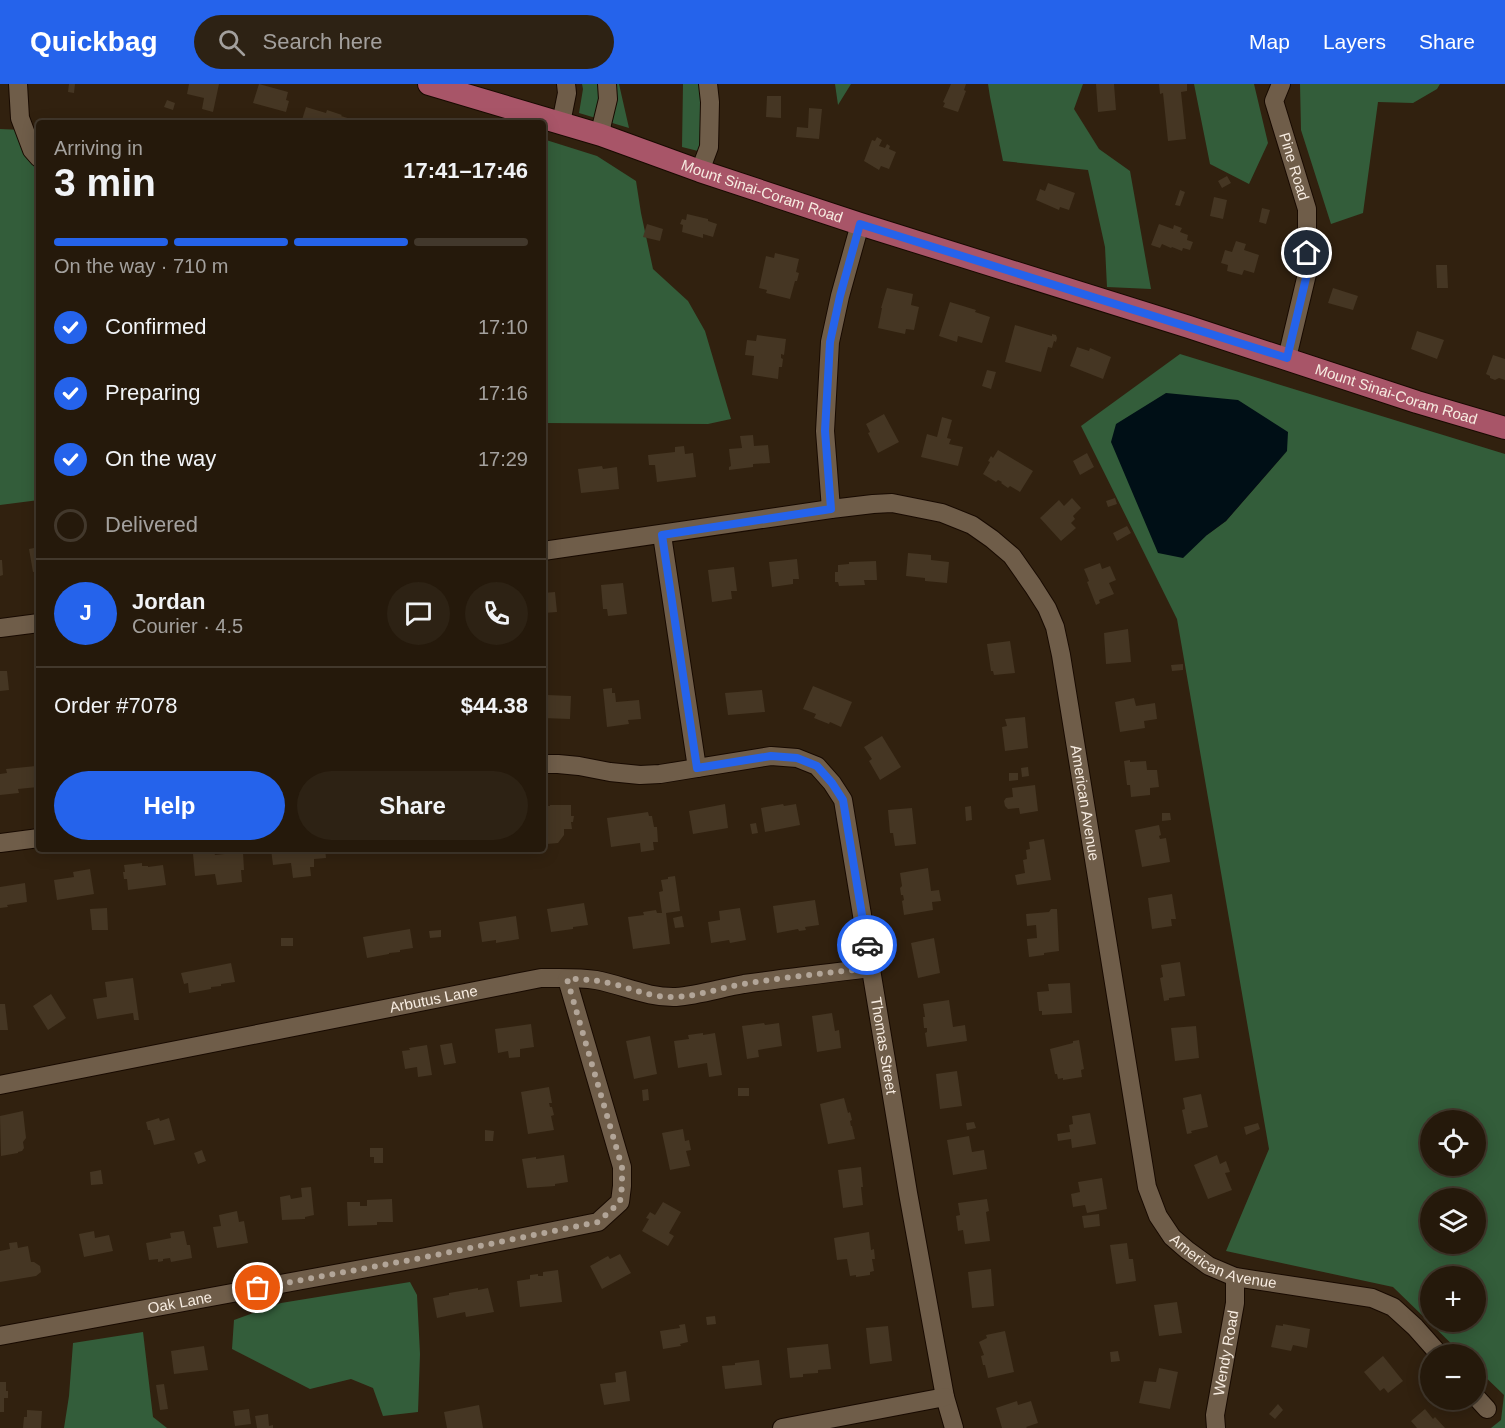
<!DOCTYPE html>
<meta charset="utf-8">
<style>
:root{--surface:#25190b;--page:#2d2214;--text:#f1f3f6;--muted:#a3a09d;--line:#42382c;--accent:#2563eb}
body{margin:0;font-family:Helvetica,sans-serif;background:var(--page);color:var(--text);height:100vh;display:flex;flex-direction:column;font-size:22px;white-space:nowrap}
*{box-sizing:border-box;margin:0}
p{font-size:20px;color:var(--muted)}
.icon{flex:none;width:33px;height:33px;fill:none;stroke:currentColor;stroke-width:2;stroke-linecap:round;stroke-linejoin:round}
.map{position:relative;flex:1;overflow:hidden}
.drawer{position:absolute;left:36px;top:36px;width:510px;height:732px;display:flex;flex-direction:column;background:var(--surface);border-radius:6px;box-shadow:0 3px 15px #0003,0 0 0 2px var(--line)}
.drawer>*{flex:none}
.tools{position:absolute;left:1420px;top:1026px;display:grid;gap:12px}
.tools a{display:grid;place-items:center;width:66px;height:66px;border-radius:50%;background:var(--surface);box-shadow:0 3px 15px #0003,0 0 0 2px var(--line);font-size:30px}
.pin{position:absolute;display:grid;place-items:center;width:51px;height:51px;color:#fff;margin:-26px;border:3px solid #fff;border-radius:50%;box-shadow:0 2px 6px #0007}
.courier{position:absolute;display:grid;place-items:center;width:60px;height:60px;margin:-30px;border:4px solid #2563eb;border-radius:50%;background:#fff;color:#222;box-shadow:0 2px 8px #0007}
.head em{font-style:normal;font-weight:600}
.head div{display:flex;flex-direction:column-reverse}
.head{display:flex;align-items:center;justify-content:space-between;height:102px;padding:0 18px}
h1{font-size:39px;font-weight:600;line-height:45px}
.bar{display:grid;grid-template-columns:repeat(4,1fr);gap:9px 6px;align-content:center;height:72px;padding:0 18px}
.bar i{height:8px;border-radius:4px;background:var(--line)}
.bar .selected{background:var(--accent)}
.bar p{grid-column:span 4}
.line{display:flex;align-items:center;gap:15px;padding:0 18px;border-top:2px solid var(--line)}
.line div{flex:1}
.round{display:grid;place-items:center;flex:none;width:63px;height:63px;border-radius:32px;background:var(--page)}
ol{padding:0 18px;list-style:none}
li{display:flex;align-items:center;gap:18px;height:66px}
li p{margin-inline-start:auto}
li .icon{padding:6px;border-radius:50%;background:var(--accent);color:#fff;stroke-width:4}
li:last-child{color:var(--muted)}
li i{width:33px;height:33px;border:3px solid var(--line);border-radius:50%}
.action{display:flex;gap:12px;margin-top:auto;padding:12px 18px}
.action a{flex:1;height:69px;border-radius:36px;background:var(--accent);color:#fff;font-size:24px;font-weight:600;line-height:69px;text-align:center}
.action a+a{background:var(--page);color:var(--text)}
header{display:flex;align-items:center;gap:36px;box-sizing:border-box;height:84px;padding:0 30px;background:var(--accent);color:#fff}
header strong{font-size:28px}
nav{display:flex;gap:33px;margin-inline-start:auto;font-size:21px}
.search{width:420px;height:54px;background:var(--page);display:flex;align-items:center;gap:15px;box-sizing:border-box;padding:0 21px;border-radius:33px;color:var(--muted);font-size:22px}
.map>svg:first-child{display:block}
.forest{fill:#335d3a;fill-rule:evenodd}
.water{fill:#000f16}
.building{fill:#453623}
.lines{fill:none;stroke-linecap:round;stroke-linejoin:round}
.minor-casing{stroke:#180a00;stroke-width:20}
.major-casing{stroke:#180a00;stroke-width:24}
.minor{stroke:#6f5d49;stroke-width:18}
.major{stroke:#a85568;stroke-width:22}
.done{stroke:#b2a598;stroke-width:6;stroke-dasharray:0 10.8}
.route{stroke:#2563eb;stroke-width:8}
.labels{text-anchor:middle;stroke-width:5;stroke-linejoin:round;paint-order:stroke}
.street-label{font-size:15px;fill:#f7ece1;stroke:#130d05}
</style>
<header>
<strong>Quickbag</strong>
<div class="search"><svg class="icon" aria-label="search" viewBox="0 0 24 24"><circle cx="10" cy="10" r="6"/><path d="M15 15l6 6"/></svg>Search here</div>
<nav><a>Map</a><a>Layers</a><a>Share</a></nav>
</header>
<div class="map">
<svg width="1505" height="1344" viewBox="0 0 1505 1344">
<rect width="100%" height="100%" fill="#31210f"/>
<path class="forest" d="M582,0H619L629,44L579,29L583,5Z
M683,0H701L702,68L682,63Z
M835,0H851L838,21Z
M988,0H1083L1074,25L1099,65L1130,87L1151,205L1107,203L1105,163L1088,86L1003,77L990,13Z
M1194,0H1254L1268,59L1249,100L1210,80Z
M1300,0H1440L1437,5L1413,19L1378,18L1363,129L1331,140L1301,46Z
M0,45L23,46L39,52V416L0,421Z
M543,55L597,72L636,97L641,129L653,185L688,217L705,247L731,335L708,340L543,339Z
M1180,270L1505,370V1344H1491L1501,1336L1504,1311L1476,1284V1270H1462L1393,1203L1226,1167L1269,1065L1177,535L1081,342ZM1287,367L1226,437L1207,451ZM1431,1036H1476V1082H1431ZM1431,1114H1476V1160H1431ZM1431,1192H1476V1238H1431Z
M410,1198L417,1211L420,1270L418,1328L383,1332L373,1304L351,1295L310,1305L232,1265L234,1236L281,1219Z
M143,1248L153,1333L167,1344H64L69,1312L73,1259Z"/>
<path class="water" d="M1166,309L1238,316L1288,348L1287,367L1226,437L1207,451L1183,474L1158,469L1111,358L1116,340Z"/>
<path class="building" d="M69,0H75L74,9L68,8Z
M189,0H219L213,28L202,25L204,14L187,10Z
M259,0L288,8L286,16L289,17L286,28L253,19Z
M951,0H966L964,6L966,7L958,28L943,23L945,19L943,18Z
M1096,0H1114L1116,26L1098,28Z
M1159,0H1187V7L1181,8L1186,55L1168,57L1163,9L1160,10Z
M767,12H781V34L766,33Z
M167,16L175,19L173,26L164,23Z
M306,23L326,29L327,26L342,31L341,32L354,36L353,39H301Z
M809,24L822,25L819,55L796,53L797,43L808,44Z
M877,53L882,56L879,62L885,64L887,60L890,62L889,65L896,68L889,85L881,82L879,86L864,77L872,56L875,57Z
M1227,92L1231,99L1222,104L1218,97Z
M1048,99L1075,109L1069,126L1060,123L1059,126L1036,116L1040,105L1045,107Z
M1180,106L1185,108L1180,122L1175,121Z
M1214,113L1227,116L1223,135L1210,132Z
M1262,124L1270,126L1266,140L1259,138Z
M687,130L708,135V137L717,140L713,153L703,150V154L682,148L683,141L680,140L682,135L686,136Z
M647,140L663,145L660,157L643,153Z
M1159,140L1173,145L1174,141L1182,144L1180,148L1188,151L1187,156L1193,158L1190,166L1183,164L1182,167L1172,163L1171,164L1162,160L1160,164L1151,161Z
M1236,157L1246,160L1244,166L1259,171L1254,189L1244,186L1242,191L1227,187L1228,181L1221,179L1225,166L1232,168Z
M775,169L799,175L796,188L799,189L797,197H795L790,215L766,209L767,206L759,204L766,172L774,174Z
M1436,181H1447L1448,204H1437Z
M887,204L913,210L911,221L919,223L914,246L906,245L905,250L878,244L882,224H881Z
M1333,204L1358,212L1353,226L1328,219Z
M950,218L976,226L975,228L990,233L982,259L958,252L957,258L939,252Z
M1015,241L1052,252V250L1056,251L1057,254L1056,258L1054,257L1052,264L1048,263L1041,288L1005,278Z
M1417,247L1444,256L1437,275L1411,265Z
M757,251L786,255L784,271L781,270V274L783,275L782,283H779L778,295L752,291L754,272L745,271L747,256L756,257Z
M1077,263L1089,267L1090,264L1111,273L1103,295L1070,282Z
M1493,271L1505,275V296L1499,294L1495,296L1490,294V292L1486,290Z
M987,286L996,288L991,305L982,302Z
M884,330L899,358L878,369L868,349L870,348L866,340Z
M942,333L952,336L947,354L951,355L949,360L963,363L958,382L921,373L927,350L937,353Z
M753,351L754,362L768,361L770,379L753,380V383L729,386V383L731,382L729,365L742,364L740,352Z
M684,362L685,370L693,369L696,393L657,398L655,381H649L648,371L675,368V363Z
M998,366L1033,387L1020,408L1010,402L1008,404L1001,399L1002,398L998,396L996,398L983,390L990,378L988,377L991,372L993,374Z
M1087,369L1094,383L1080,391L1073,377Z
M602,382L603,385L617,383L619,405L581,409L578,385Z
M1072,414L1081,424L1073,432L1075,435L1071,439L1076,444L1061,457L1040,434L1059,416L1064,422Z
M1115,414L1117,420L1108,423L1106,417Z
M1127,442L1131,449L1117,457L1113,449Z
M39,463V487L33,488L29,465Z
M908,469L931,471V476L949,478L947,499L925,497V494L906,492Z
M797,475L799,495H793V500L772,503L769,478Z
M0,476H2L3,491L0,492Z
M876,477L877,496H864L865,501L839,502L838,498H835V488H838V481L849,480V478Z
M1100,479L1102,485L1110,482L1116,496L1109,499L1114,510L1099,516L1100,519L1096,521L1087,498L1089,497L1084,485Z
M734,483L737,507H731L732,515L712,518L708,486Z
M623,499L627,530L608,532L607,525H603L601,501Z
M555,508L557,528L543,529V509Z
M1128,545L1131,578L1106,580L1104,549Z
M1010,557L1015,589L994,591L993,587H991L987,560Z
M1183,580V586L1172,587L1171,581Z
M0,587H7L9,606L0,607Z
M813,602L852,618L841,643L830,638L829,640L814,634L816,630L803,625Z
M612,604V609H615L616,618L639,616L641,635L628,636L629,640L607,643L603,605Z
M762,606L765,628L728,631L725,609Z
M547,611L571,612L570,635L543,634V614H547Z
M1134,614L1136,622L1155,619L1157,635L1144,637L1145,644L1120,648L1115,618Z
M1025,633L1028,664L1005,667L1002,643L1007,642L1005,635Z
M882,652L901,683L880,696L869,677L872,675L864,663Z
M1130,676V678L1146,677L1147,686H1157L1159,703L1150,704V711L1131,713L1130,701H1127L1124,677Z
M36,682L38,703L18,705L19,709L0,711V690L7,689L6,685Z
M1028,683L1029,692L1022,693L1021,684Z
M1009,689H1018V696L1009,697Z
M1035,701L1038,727L1020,730L1019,724L1008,725L1005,722L1004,717L1006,714L1013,713L1012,704Z
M725,720L728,744L693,750L689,727Z
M783,720L784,722L796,720L800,741L765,748L761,724Z
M550,721H571V732H574L573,738H571L572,745H564V751L558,759L547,760L543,757V722H550Z
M971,722L972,736L966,737L965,723Z
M912,724L916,760L895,762L893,749H890L888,726Z
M648,728L649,732H652L654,743H657L658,758H653L654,766L641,768L640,759L611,763L607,734Z
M1162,729H1170L1171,736L1162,737Z
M756,739L758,749L752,750L750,740Z
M1159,741L1161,751L1159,752L1160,755L1166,754L1170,778L1142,783L1135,746Z
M1044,755L1051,796L1017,801L1015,791L1025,789L1023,776L1027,775L1026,766L1030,765L1029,758Z
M271,765H325L326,774L314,775V783H310L311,792L293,794L291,779L273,781Z
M367,765H385V766L368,769Z
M214,768L215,771L243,768L244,786H241L242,798L217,801L215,790L195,792L193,770Z
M142,779V782H148V783L163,781L166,801L128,806L127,795H124L123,788H125L124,781Z
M928,784L931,807L939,806L941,817L932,818L933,826L904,831L902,817L904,816L903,811H901L900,804L902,802L900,789Z
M90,785L94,810L57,816L54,796L74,793L73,788Z
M675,792L680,827L666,829L670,860L633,865L628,833L644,831L643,828L656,826L657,829H662L659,808L663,807L661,796L668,795V793Z
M25,799L27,818L7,821L8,823L0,824V803Z
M1172,810L1176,835H1171L1172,842L1152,845L1148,814Z
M815,816L819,841L805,843L806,846L799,847L798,845L777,849L773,822Z
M584,819L588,841L573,843V845L551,848L547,825Z
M107,824L108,846H92L90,825Z
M740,824L746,856L730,859L729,856L711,859L708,838L720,836L719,827Z
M1051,825H1057L1059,867L1044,869V871L1029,873L1027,855L1037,854L1036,841L1027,842L1026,830L1049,828Z
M516,832L519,855L496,859V856L482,858L479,838Z
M682,832L684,843L675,844L673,834Z
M410,845L413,864L400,866V868L389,869V870L367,874L363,853Z
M441,846V853L430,854L429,847Z
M281,854H293V862H281Z
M934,854L940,889L918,894L911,859Z
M1180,878L1185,912L1169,914V916L1164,917L1160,894L1163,893L1161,881Z
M231,879L235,898L221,900V902L211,903V905L189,909L188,899L184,900L181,889Z
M133,894L139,936H134L133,929L97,935L93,915L107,913L105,898Z
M1070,899L1072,929L1042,931V927H1039L1037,908L1049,907L1048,900Z
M51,910L66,934L48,946L33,922Z
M949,916L953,943L965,941L967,957L927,963L925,949L927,948V944H924L923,933H925L923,920Z
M0,920H5L8,946H0Z
M832,929L835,947L839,946L841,964L817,968L812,932Z
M764,939L765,941L779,939L782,962L758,966L759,973L747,975L742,942Z
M531,940L534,963L520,965V973L509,974L508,967L498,969L495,945Z
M1196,942L1199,974L1175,977L1171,944Z
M703,949V951L715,949L722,991L709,993L707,979L678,984L674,957L689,955L688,951Z
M650,952L657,990L634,995L626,957Z
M1079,956L1084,985L1081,986L1082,993L1063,996V994L1058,995L1057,990H1055L1050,965L1073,959V957Z
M452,959L456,979L444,981L440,961Z
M427,961L432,991L418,993L417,983L405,985L402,967L410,966L409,964Z
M957,987L962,1022L940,1025L936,990Z
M549,1003L552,1019H549L550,1023H552L554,1031L551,1032L554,1046L528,1050L521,1008Z
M738,1004H749V1012H738Z
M648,1005L649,1016L643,1017L642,1006Z
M1201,1010L1208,1043L1191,1047L1192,1049L1187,1050L1182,1026L1185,1025L1183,1014Z
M844,1014L848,1029L850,1028L852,1036L850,1037L851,1042H852L855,1055L828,1060L820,1020Z
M23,1027L26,1054L23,1058L24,1064L22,1067L18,1068V1069L1,1072L0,1032Z
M1090,1029L1096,1060L1072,1064L1071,1055L1058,1057L1057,1050L1070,1048L1069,1041L1073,1040L1072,1032Z
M159,1034L160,1037L169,1034L175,1056L154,1061L150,1046H148L146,1038Z
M974,1038L976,1044L967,1046L966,1039Z
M1258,1039L1260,1045L1246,1051L1244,1043Z
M683,1045L685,1057L689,1056L691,1066L686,1067L690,1082L670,1086L662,1049Z
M485,1046L494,1047L493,1057H485Z
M969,1052L972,1068L984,1066L987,1085L953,1091L947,1056Z
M370,1064H383V1079H374V1073H370Z
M202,1066L206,1077L198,1080L194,1069Z
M564,1071L568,1098L555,1100V1102L527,1104L522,1075L536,1073V1075Z
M1217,1071L1220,1080L1226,1077L1230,1088L1225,1089L1232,1106L1208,1115L1194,1081Z
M861,1083L863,1103H861L863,1121L843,1124L838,1086Z
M101,1086L103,1100L91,1101L90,1088Z
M1102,1094L1107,1125L1087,1129L1085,1121L1073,1123L1071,1110L1080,1108L1078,1098Z
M311,1103L314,1131L305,1133V1135L282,1136L280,1113L290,1111L291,1115L302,1113L301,1104Z
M392,1115L393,1138H377V1141L348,1142L347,1118H360V1122H367V1116Z
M987,1115L989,1127L986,1128L990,1157L965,1160L963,1146L958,1147L956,1132L960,1131L958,1119Z
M663,1118L681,1128L669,1149L674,1152L668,1162L642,1147L649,1135L646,1134L650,1128L655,1131Z
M237,1127L239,1138L244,1137L248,1159L217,1164L213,1143L221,1142L219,1131Z
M1099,1130L1100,1142L1084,1144L1082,1132Z
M94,1147L95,1154L109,1151L113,1167L84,1173L79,1150Z
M184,1147L187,1161H190L192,1174L171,1178L170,1174L163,1175V1177L158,1178V1175L149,1176L146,1159L171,1154L170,1149Z
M869,1148L871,1166L874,1165L875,1175H872L874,1187L870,1188V1191L856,1193V1191L850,1192L847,1175L837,1176L834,1154Z
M17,1158L18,1164L28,1162L31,1178H34L40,1182L41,1188L36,1192L0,1198V1167L10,1165L9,1159Z
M1127,1159L1129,1175H1133L1136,1197L1116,1200L1110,1161Z
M620,1170L631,1189L602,1205L590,1182L608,1172L610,1175Z
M991,1185L994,1222L972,1224L968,1188Z
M558,1186L562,1218L520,1223L517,1197L530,1195V1191L538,1190V1192H543V1188Z
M478,1204V1206L488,1204L494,1228L466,1233L465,1228L437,1234L433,1214L449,1211V1209Z
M1177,1218L1182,1249L1159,1252L1154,1221Z
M715,1232L716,1240L707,1241L706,1233Z
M685,1240L688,1258L680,1260L681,1262L663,1265L660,1247L680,1244L679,1241Z
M1283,1240L1310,1245L1307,1264L1293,1261L1291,1267L1271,1263L1276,1241L1283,1242Z
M888,1242L892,1277L870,1280L866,1244Z
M1005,1247L1014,1288L988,1294L985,1281H983L981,1272L984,1271L979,1258L987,1254L986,1251Z
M828,1260L831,1285L818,1286V1289L803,1290V1293L790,1294L787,1264Z
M204,1262L208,1286L174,1290L171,1267Z
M1118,1267L1120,1277L1111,1278L1110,1268Z
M1383,1272L1403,1297L1388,1309L1384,1304L1380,1307L1364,1288Z
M759,1276L762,1301L725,1305L722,1282L735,1281V1279Z
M1159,1284L1178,1288L1170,1325L1139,1319L1144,1297L1156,1298Z
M626,1287L630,1317L604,1321L600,1300L616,1298L615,1289Z
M0,1298H6V1307H8V1314H4V1328H0Z
M164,1300L168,1325L160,1326L156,1301Z
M1017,1317L1018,1321L1031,1317L1038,1339L1026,1343L1027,1344H1002L996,1324Z
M1278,1320L1283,1326L1275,1335L1269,1330Z
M479,1321L483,1344H447L444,1328Z
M249,1325L251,1340L235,1342L233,1327Z
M1425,1325L1433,1335L1435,1333L1445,1344H1417L1411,1337Z
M27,1326L42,1327L41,1344H23L24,1333H27Z
M268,1330L269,1342L273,1341V1344H257L255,1332Z"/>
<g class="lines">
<g class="minor-casing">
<g id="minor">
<path d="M18,0L20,34L32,66L39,74"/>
<path id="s1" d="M1281,0L1274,17L1307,125V190L1287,274"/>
<path d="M561,39L567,9L566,0"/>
<path d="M601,51L602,40L608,15L607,0"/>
<path d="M700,87L709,63L710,18L708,0"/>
<path d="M831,425L825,347L830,258L840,212L860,140"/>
<path d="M662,451L697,684"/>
<path id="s2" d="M543,467L831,425L873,420L892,419L942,429L972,441L992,455L1012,472L1033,502L1047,524L1055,543L1061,571L1147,1103L1158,1132L1172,1153L1187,1166L1209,1182L1235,1193L1372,1214L1393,1223L1415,1243L1439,1270"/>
<path d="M0,544L39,539"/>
<path id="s3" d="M543,680H558L579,682L610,688L640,691L660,690L771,672L797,674L817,682L832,699L843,716L908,1109L945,1313L954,1344"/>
<path d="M0,759L39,754"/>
<path id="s4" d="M0,1001L541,894C559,894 578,893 596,896C623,901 648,914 676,913C699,911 721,904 744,900C786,894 829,889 871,884"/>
<path id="s5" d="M0,1252L421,1174L598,1138L620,1118L622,1102V1083L567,895"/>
<path d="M1476,1313L1487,1325"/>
<path d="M782,1344L945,1313"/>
<path id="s6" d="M1216,1344L1215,1331L1235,1219V1193"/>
</g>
</g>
<g class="major-casing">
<g id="major">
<path id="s7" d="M429,0L601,51L700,87L860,140L1189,243L1417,318L1505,344"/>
</g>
</g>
<use href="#minor" class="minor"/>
<use href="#major" class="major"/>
</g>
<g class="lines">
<path class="done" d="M258,1204L421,1174L598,1138L620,1118L622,1102V1083L567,895C583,895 597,896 613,900C634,905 652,914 675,913C699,912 720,904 743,900C786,893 828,889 871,884L867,861"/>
<path class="route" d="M867,861L843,716L832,699L817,682L797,674L771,672L697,684L662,451L831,425L825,347L830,258L840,212L860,140L1287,274L1307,190V169"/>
</g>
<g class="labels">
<g class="street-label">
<text dy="5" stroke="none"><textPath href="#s1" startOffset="87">Pine Road</textPath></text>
<text dy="5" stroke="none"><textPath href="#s7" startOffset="350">Mount Sinai-Coram Road</textPath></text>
<text dy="5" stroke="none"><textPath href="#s7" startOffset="1016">Mount Sinai-Coram Road</textPath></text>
<text dy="5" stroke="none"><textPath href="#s2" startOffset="748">American Avenue</textPath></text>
<text dy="5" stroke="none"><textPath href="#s4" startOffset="442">Arbutus Lane</textPath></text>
<text dy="5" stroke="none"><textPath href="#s3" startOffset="570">Thomas Street</textPath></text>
<text dy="5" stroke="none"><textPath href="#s2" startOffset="1252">American Avenue</textPath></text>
<text dy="5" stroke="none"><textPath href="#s5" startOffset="183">Oak Lane</textPath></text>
<text dy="5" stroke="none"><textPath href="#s6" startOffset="76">Wendy Road</textPath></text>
</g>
</g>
</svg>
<div class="tools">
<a><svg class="icon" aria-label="locate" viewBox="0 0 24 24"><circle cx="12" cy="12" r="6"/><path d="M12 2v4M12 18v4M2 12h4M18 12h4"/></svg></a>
<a><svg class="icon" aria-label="layers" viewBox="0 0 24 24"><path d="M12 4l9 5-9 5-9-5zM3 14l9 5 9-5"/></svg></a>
<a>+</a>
<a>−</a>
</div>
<div class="pin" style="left:258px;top:1204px;background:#ea580c"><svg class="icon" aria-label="bag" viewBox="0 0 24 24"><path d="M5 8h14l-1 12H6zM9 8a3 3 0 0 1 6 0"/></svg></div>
<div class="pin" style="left:1307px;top:169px;background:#1f2937"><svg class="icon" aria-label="home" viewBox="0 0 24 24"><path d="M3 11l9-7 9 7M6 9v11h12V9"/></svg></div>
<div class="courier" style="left:867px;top:861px"><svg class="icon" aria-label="car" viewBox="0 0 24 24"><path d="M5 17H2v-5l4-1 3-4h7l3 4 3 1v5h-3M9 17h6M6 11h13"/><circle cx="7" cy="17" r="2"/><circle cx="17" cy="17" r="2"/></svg></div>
<section class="drawer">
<div class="head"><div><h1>3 min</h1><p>Arriving in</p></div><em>17:41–17:46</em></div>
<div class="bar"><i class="selected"></i><i class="selected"></i><i class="selected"></i><i></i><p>On the way · 710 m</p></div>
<ol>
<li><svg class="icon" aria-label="check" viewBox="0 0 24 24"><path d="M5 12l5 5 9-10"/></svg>Confirmed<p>17:10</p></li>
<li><svg class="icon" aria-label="check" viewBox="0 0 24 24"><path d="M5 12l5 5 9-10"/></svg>Preparing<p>17:16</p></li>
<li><svg class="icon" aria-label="check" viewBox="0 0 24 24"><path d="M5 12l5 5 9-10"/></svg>On the way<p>17:29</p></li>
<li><i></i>Delivered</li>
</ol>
<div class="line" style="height:108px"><b class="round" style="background:var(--accent);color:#fff">J</b><div><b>Jordan</b><p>Courier · 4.5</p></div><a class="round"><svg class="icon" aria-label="chat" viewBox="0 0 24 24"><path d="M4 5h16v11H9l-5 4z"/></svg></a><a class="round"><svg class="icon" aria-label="phone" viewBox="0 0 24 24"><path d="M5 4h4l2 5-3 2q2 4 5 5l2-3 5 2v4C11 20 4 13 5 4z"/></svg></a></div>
<div class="line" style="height:78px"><div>Order #7078</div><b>$44.38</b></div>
<div class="action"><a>Help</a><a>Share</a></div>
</section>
</div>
